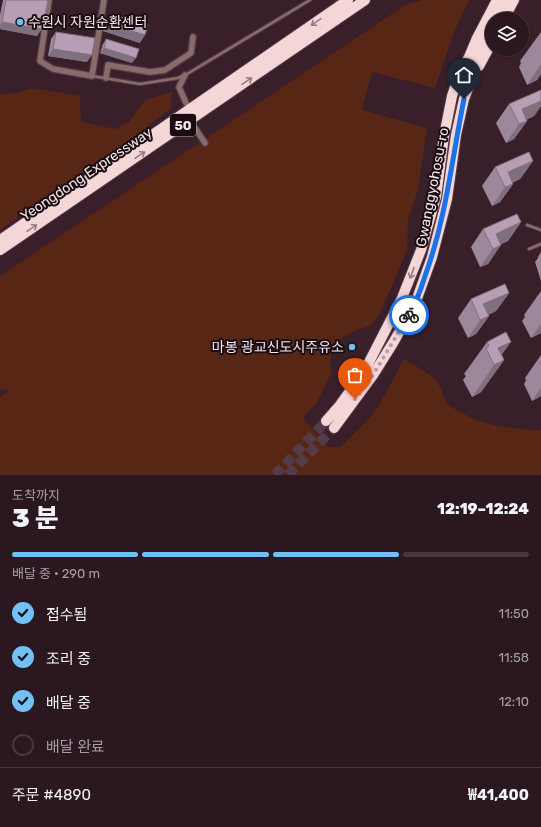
<!DOCTYPE html>
<html lang="ko">
<meta charset="utf-8">
<style>
:root{--surface:#2a1720;--page:#322029;--text:#f1f3f6;--muted:#a59fa5;--line:#46363e;--accent:#71c1f4}
body{margin:0;font-family:Rubik,"Noto Sans KR",sans-serif;background:var(--page);color:var(--text);height:100vh;display:flex;flex-direction:column;font-size:15px;white-space:nowrap}
*{box-sizing:border-box;margin:0}
p{font-size:13px;color:var(--muted)}
.icon{flex:none;width:22px;height:22px;fill:none;stroke:currentColor;stroke-width:2;stroke-linecap:round;stroke-linejoin:round}
.map{position:relative;height:475px;overflow:hidden}
.side{display:flex;flex-direction:column;background:var(--surface);flex:1}
.side>*{flex:none}
.fabs{position:absolute;left:485px;top:12px;display:grid;gap:8px}
.fabs a{display:grid;place-items:center;width:44px;height:44px;border-radius:50%;background:var(--surface);box-shadow:0 1px 3px #0004,0 0 0 1px var(--line);font-size:20px}
.pin{position:absolute;display:grid;place-items:center;width:34px;height:34px;color:#fff;margin:-41px -17px;border-radius:50% 50% 50% 0;rotate:-45deg;box-shadow:0 0 4px #0007}
.pin .icon{rotate:45deg}
.courier{position:absolute;display:grid;place-items:center;width:40px;height:40px;margin:-20px;border:3px solid #1a73e8;border-radius:50%;background:#fff;color:#222;box-shadow:0 1px 5px #0007}
.head em{font-style:normal;font-weight:800}
.head div{display:flex;flex-direction:column-reverse}
.head{display:flex;align-items:center;justify-content:space-between;height:68px;padding:0 12px}
h1{font-size:26px;font-weight:800;line-height:30px}
.bar{display:grid;grid-template-columns:repeat(4,1fr);gap:6px 4px;align-content:center;height:48px;padding:0 12px}
.bar i{height:5px;border-radius:3px;background:var(--line)}
.bar .current{background:var(--accent)}
.bar p{grid-column:span 4}
.line{display:flex;align-items:center;gap:10px;padding:0 12px;border-top:1px solid var(--line)}
.line div{flex:1}
ol{padding:0 12px;list-style:none}
li{display:flex;align-items:center;gap:12px;height:44px}
li p{margin-inline-start:auto}
li .icon{padding:4px;border-radius:50%;background:var(--accent);color:#111;stroke-width:4}
li:last-child{color:var(--muted)}
li i{width:22px;height:22px;border:2px solid var(--line);border-radius:50%}
.map>svg:first-child{display:block}
.green{fill:#572615}
.lines{fill:none;stroke-linecap:round;stroke-linejoin:round}
.highway-tunnel{stroke:#543c47;stroke-width:10;stroke-dasharray:10 5;stroke-linecap:butt}
.lane-casing{stroke:#523a45;stroke-width:4.5}
.street-casing{stroke:#523a45;stroke-width:8}
.highway-casing{stroke:#523a45;stroke-width:12}
.lane{stroke:#896b6c;stroke-width:2.5}
.street{stroke:#896b6c;stroke-width:5.5}
.highway{stroke:#f5d6d7;stroke-width:10}
.wall{fill:#9d889b}
.shaded-wall{fill:#806f7e}
.building{fill:#b79eb4;stroke:#806f7e}
.oneway{stroke:#927c7e}
.done{stroke:#b29ea6;stroke-width:4;stroke-dasharray:0 7.2}
.route{stroke:#1a73e8;stroke-width:5}
.poi-dot{fill:#71c1f4;stroke:#190d12;stroke-width:1.5}
.labels{text-anchor:middle;stroke-width:4;stroke-linejoin:round;paint-order:stroke}
.shield{fill:#190d12;stroke:#b2a3a8;stroke-width:1}
.shield-label{font-size:13px;font-weight:bold;fill:#f4e3e9}
.poi-label{font-size:14px;fill:#f4e3e9;stroke:#190d12;text-anchor:start}
.street-label{font-size:14px;fill:#f4e3e9;stroke:#190d12}
</style>
<div class="map">
<svg width="541" height="475" viewBox="0 0 541 475">
<rect width="100%" height="100%" fill="#381f2a"/>
<path class="green" d="M423,0H469L454,32L435,88L372,72L362,110L427,128L418,190L408,220L407,250L380,314L370,326L357,330L343,337L332,348L330,363L332,372L316,404L303,417L308,424L329,447H341L374,413L386,393L404,359C414,365 426,371 435,379C442,387 442,398 450,406C454,409 461,412 466,415C490,427 514,429 541,430V475H0V397L9,391L0,389V276L407,4Z
M32,88L80,96L81,122L115,129L129,122L145,100L172,92L170,109L130,140L0,230V94L18,93Z"/>
<g class="lines">
<path class="highway-tunnel" d="M275,475L326,421
M288,475L334,428"/>
<g class="lane-casing">
<path id="lane" d="M92,76L140,84L178,78L187,74L310,0
M527,225L541,230
M529,249L541,244"/>
</g>
<g class="street-casing">
<path id="street" d="M49,0L40,61L53,69L92,76L104,0
M185,75L179,87L186,103
M106,78L108,65L150,72L165,70L191,53L193,37
M195,128L205,143"/>
</g>
<g class="highway-casing">
<path id="highway" d="M496,19L506,0
M504,19L514,0
M479,66L492,42
M0,240L348,0
M0,250L365,0
M326,421L340,405L365,370L402,298L421,250L436,197L444,136L452,96L460,73L469,57L477,38L497,0
M334,428L373,375L393,343L415,304L432,257L447,199L456,135L464,99L472,78L476,59L492,26"/>
</g>
<use href="#lane" class="lane"/>
<use href="#street" class="street"/>
<use href="#highway" class="highway"/>
</g>
<path class="wall" d="M3,0H48L37,36L0,29V15Z
M111,14L140,43L103,31L106,21Z
M56,32L87,62L48,56L51,39Z
M541,32V74L537,80L527,85L519,67L521,63L520,61Z
M106,39L132,63L100,53L103,44Z
M541,90V106L534,116L526,120L527,121L514,139L506,143L496,123L509,104Z
M533,161L520,179L512,183L513,184L500,202L492,206L482,186L495,167Z
M521,222L508,241L501,244L488,264L480,267L471,247L483,229Z
M541,252V281L535,262L538,258V257Z
M541,291V333L531,338L522,321L525,317L524,315Z
M509,293L496,311L488,315L489,316L476,334L468,338L458,318L471,299Z
M487,342L502,355L504,360L481,392L472,397L463,380L466,376L464,374Z
M541,355V396L532,401L524,384L526,380L525,378Z"/>
<path class="shaded-wall" d="M2,22L42,29L37,36L0,29V25Z
M108,24L145,35L140,43L103,31Z
M104,48L136,58L132,63L100,53Z
M53,49L92,55L87,62L48,56Z
M541,64V74L537,80L527,85Z
M541,101V106L534,116L518,123L522,109Z
M527,121L514,139L506,143L519,124Z
M533,161L520,179L504,186L508,172Z
M513,184L500,202L492,206L505,187Z
M521,222L508,241L492,248L496,234Z
M501,245L488,264L480,267L493,249Z
M509,293L496,311L480,318L483,304Z
M489,316L476,334L468,338L480,320Z
M541,324V333L531,338Z
M511,342L495,364L504,360L481,392L472,397L494,365L498,348Z
M541,388V396L532,401Z"/>
<path class="building" d="M6,0H48L42,29L2,22Z
M111,14L148,25L145,35L108,24Z
M56,32L95,38L92,55L53,49Z
M106,39L139,49L136,58L104,48Z
M541,90V101L522,109L527,121L519,124L509,104Z
M529,152L533,161L508,172L513,184L505,187L495,167Z
M517,214L521,222L496,234L501,245L493,249L483,229Z
M505,284L509,293L483,304L489,316L480,320L471,299Z
M506,332L511,342L498,348L504,360L494,365L486,348L489,346L487,342Z"/>
<defs><path id="oneway-shaft" d="M-6 0H5M1.5-3L5.5 0L1.5 3" fill="none" stroke-width="1.6" stroke-linecap="round" stroke-linejoin="round"/></defs>
<g class="oneway">
<use href="#oneway-shaft" transform="translate(316 22) rotate(145)"/>
<use href="#oneway-shaft" transform="translate(247 81) rotate(-34)"/>
<use href="#oneway-shaft" transform="translate(140 155) rotate(-34)"/>
<use href="#oneway-shaft" transform="translate(32 228) rotate(-34)"/>
<use href="#oneway-shaft" transform="translate(412 273) rotate(111)"/>
</g>
<g class="lines">
<path class="done" d="M355,399L373,375L409,315"/>
<path class="route" d="M409,315C416,303 421,289 425,276C446,219 452,158 464,99"/>
</g>
<g class="poi-dot">
<circle cx="20" cy="22" r="4"/>
<circle cx="352" cy="347" r="4"/>
</g>
<g class="labels">
<rect class="shield" x="170" y="114" width="26" height="22" rx="3"/>
<g class="shield-label">
<text x="183" y="130">50</text>
</g>
<g class="poi-label">
<text x="28" y="27">수원시 자원순환센터</text>
<text x="344" y="352" text-anchor="end">마봉 광교신도시주유소</text>
</g>
<g class="street-label">
<text transform="translate(86 174) rotate(-34)" y="5">Yeongdong Expressway</text>
<text transform="translate(432 187) rotate(-79)" y="5">Gwanggyohosu-ro</text>
</g>
</g>
</svg>
<div class="fabs">
<a><svg class="icon" aria-label="layers" viewBox="0 0 24 24"><path d="M12 4l9 5-9 5-9-5zM3 14l9 5 9-5"/></svg></a>
</div>
<div class="pin" style="left:355px;top:399px;background:#ea580c"><svg class="icon" aria-label="bag" viewBox="0 0 24 24"><path d="M5 8h14l-1 12H6zM9 8a3 3 0 0 1 6 0"/></svg></div>
<div class="pin" style="left:464px;top:99px;background:#1f2937"><svg class="icon" aria-label="home" viewBox="0 0 24 24"><path d="M3 11l9-7 9 7M6 9v11h12V9"/></svg></div>
<div class="courier" style="left:409px;top:315px"><svg class="icon" aria-label="bike" viewBox="0 0 24 24"><circle cx="6" cy="16" r="4"/><circle cx="18" cy="16" r="4"/><path d="M6 16l4-8h5l3 8M10 8l3 8H6M13 5h3"/></svg></div>
</div>
<section class="side">
<div class="head"><div><h1>3 분</h1><p>도착까지</p></div><em>12:19–12:24</em></div>
<div class="bar"><i class="current"></i><i class="current"></i><i class="current"></i><i></i><p>배달 중 · 290 m</p></div>
<ol>
<li><svg class="icon" aria-label="check" viewBox="0 0 24 24"><path d="M5 12l5 5 9-10"/></svg>접수됨<p>11:50</p></li>
<li><svg class="icon" aria-label="check" viewBox="0 0 24 24"><path d="M5 12l5 5 9-10"/></svg>조리 중<p>11:58</p></li>
<li><svg class="icon" aria-label="check" viewBox="0 0 24 24"><path d="M5 12l5 5 9-10"/></svg>배달 중<p>12:10</p></li>
<li><i></i>배달 완료</li>
</ol>
<div class="line" style="height:52px"><div>주문 #4890</div><b>₩41,400</b></div>
</section>
